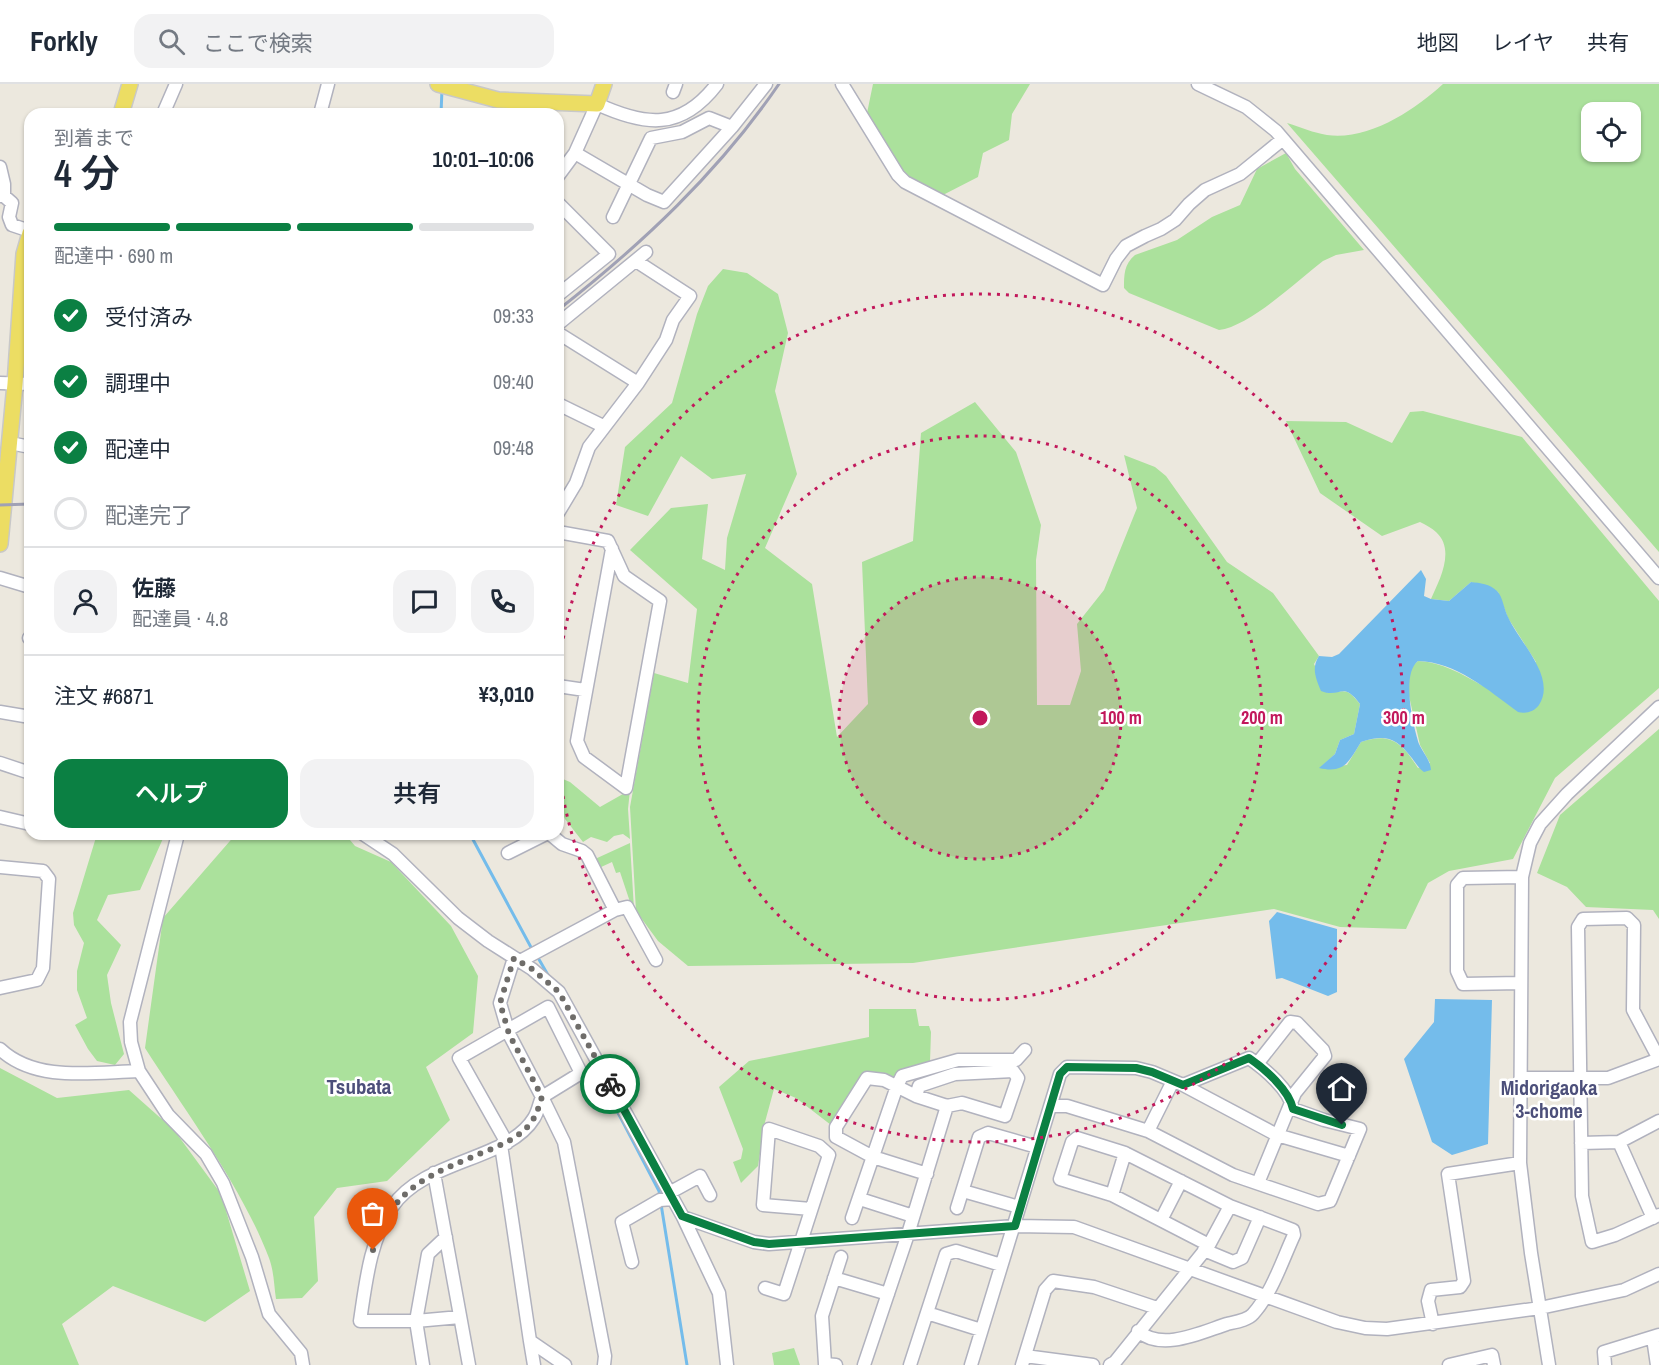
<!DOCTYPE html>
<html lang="ja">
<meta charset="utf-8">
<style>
:root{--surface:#fff;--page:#f2f2f3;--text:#1f2937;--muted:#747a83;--line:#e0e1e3;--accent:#0b8043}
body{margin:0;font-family:"Archivo Narrow","Noto Sans JP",sans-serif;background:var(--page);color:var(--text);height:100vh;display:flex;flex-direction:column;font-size:22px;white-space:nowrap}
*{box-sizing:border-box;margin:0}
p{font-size:20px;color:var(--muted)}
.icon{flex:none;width:33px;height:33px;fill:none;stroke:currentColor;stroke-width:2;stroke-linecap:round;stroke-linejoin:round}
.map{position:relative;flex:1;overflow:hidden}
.drawer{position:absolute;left:24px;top:24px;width:540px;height:732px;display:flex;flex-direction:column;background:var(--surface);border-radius:18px;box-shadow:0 2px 4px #0004}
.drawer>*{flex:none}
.fabs{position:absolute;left:1581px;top:18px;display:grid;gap:12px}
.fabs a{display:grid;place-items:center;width:60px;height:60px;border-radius:12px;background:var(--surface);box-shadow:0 2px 4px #0004;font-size:30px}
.pin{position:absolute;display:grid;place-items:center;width:51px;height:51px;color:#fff;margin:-62px -26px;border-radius:50% 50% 50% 0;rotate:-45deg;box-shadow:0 0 6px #0007}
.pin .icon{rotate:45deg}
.courier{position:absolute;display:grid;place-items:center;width:60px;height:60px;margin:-30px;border:4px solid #0b8043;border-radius:50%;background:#fff;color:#222;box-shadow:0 2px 8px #0007}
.summary em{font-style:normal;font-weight:600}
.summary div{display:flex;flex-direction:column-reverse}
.summary{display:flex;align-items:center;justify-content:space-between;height:102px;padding:0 30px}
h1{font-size:39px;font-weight:600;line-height:45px}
.bar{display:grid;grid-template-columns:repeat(4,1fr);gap:9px 6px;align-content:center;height:72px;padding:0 30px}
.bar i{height:8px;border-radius:4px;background:var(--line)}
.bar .active{background:var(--accent)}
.bar p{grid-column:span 4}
.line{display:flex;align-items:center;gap:15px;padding:0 30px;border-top:2px solid var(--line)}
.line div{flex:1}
.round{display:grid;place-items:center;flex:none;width:63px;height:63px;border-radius:18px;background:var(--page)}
ol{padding:0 30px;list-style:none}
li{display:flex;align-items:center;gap:18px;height:66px}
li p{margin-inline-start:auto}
li .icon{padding:6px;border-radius:50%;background:var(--accent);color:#fff;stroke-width:4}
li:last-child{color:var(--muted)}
li i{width:33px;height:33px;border:3px solid var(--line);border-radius:50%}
.primary-button{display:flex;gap:12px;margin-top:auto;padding:12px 30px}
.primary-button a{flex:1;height:69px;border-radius:18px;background:var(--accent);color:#fff;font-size:24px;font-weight:600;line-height:69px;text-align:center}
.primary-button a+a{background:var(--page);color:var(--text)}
header{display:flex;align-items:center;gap:36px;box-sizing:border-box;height:84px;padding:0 30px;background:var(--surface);border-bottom:2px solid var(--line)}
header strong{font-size:28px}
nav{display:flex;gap:33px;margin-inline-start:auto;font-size:21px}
.search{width:420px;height:54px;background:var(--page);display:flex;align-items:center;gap:15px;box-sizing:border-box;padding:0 21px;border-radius:18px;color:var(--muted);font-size:22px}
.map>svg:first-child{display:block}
.green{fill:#abe19c;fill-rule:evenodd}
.water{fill:#74bceb}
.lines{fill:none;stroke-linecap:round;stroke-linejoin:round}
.stream{stroke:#74bceb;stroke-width:3}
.minor-casing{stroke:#b1b2be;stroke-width:15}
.major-casing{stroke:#c8c8c8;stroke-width:18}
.minor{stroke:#fff;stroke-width:12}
.major{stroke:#ecdd63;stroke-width:15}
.rail{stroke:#a0a1b5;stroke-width:3}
.done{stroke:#6f6d6a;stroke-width:6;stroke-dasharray:0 10.8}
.route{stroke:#0b8043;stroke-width:8}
.ring{fill:none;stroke:#c2185b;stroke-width:3;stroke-dasharray:3 6}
.labels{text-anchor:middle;stroke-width:5;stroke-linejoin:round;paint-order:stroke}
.neighbourhood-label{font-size:20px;font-weight:bold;fill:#4c4f7a;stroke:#fff}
.quarter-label{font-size:21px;font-weight:bold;fill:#4c4f7a;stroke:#fff}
.centre{fill:#c2185b;stroke:#fff;stroke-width:3}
.ring-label{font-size:18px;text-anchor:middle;font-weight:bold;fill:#c2185b;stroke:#fff;stroke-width:5;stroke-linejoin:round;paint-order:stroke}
</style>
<header>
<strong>Forkly</strong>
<div class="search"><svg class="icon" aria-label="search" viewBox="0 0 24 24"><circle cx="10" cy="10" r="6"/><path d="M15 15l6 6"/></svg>ここで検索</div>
<nav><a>地図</a><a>レイヤ</a><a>共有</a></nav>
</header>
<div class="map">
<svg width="1659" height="1281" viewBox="0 0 1659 1281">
<rect width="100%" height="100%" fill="#ece8de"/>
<path class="green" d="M873,0H1030L1012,30L1009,56L983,69L978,93L941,112L906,95L866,34Z
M1443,0H1659V468L1287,39C1300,43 1314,49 1327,51C1368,57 1415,26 1443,0ZM1592,28H1630V68H1592Z
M1286,69L1295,85L1364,166L1336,171L1323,177C1297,197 1250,242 1219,246L1129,209L1124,204C1124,191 1124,180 1135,171L1177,156L1212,133L1240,121L1257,85Z
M723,185L747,189L778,210L788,249L775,307L797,390L765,464L812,500L837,653L868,620L862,478L913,457L921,349L975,318L1016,368L1041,441L1036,476L1037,621H1070L1081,587L1077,540L1104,506L1137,424L1124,371L1155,383L1166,392L1227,478L1273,509L1319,572L1314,580L1328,609C1347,606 1348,605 1360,620L1354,650L1340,656L1335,670L1320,684L1347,681L1361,658C1391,648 1402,659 1418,684L1430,679L1420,661L1409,612V589L1412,582L1418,577C1442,578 1462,590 1483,602L1536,578L1508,534L1498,508L1471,498L1449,517L1431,515C1439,497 1456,466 1436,448C1432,444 1426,441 1420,438L1382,452L1320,409L1286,337L1346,338L1392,359L1410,328L1423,327L1522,353L1659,517V604L1555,694L1513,775L1449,787L1428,799L1406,845L1340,843L1274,825L913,879L688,882L658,857L636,827L630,723L654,589L688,599L697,525L630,466L671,424L708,420L702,475L725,486L727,454L746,390L712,395L681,372L648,432L616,421L625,363L672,319L697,230L708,202Z
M1659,645V835L1653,826L1586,823L1567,803L1537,789L1560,731Z
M558,693L570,698L600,723L630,706L628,725L630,755L623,750L614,752L607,758L591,753L583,758L565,735L558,720Z
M97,750H165L140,806L108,811L97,836L121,861L107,891L111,919L124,970L115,981L97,977L88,965L75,941L87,934L77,906V887L84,859L74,841L73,829Z
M236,750H345L355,762L391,778L451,842L478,892L473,949L426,983L450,1036L387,1097L337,1104L314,1133L318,1197L302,1214L276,1215C274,1202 274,1187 269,1174C242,1103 186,1028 145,964L163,834Z
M630,759L634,825L633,827L620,788L616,789L612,778L599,784L595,775Z
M869,925H916L919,942H929L931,948L930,978L901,986L895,995L887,990H862L831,1041L796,1014L774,1005L765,1038L758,1082L741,1099L733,1078L741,1075L743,1065L719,1003L749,977L869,953Z
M0,984L57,1014L129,1006L174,1046L221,1110L250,1207L205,1238L113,1202L62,1240L79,1281H0Z
M794,1264L800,1281H774L772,1269Z"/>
<path class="water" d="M1421,486L1426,495L1424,512L1431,515L1449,517L1471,498C1480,499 1490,500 1497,507C1503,513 1504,526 1508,533C1519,558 1557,593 1539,621C1534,628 1525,630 1518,628C1488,606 1456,578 1418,577C1401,590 1413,641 1419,660C1423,669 1430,675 1431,686L1424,688C1418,684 1416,679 1411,673C1396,653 1384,650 1361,658C1349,677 1345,690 1319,684L1335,670L1340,656L1354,650L1360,620C1342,596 1341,615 1321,607C1316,595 1311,584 1319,572L1332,573L1339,570Z
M1277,828L1337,845V908L1328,912L1282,894L1276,895L1269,837Z
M1435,915L1492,916L1488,1060L1452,1071L1432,1058L1404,975L1434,938Z"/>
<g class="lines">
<path class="stream" d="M441,30L442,5
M470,750L533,867
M537,872L548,891
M604,1002L659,1107L660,1113
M661,1120L687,1281"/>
<g class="minor-casing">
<path id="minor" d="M842,0L898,91L905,98L1103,201L1116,175L1126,162L1145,152L1161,145L1175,136L1189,120L1205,106L1240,90L1283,55
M1198,0L1246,23L1276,47L1659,494
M673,8L676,0
M163,30L176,0
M320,30L328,0
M575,69L647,111L664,118L732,43L766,0
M0,83L4,100V112
M558,92L575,69L597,20C645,42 681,47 717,0
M0,112H4L12,119L9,133L12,141L30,147
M558,119L609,170L558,211
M613,133L651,54L682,48L709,34L732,43
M558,240L646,168
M558,249L638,299
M0,299L30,300
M558,320L603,342
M10,359L30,363
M558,429L576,399L589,363L638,299L666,256L673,236L690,212L636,177
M558,448L608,457L624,492L660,517L626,704L584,673L577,657L612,465
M0,494L30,503
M29,554L30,555
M558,602L585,606
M0,628L30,633
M0,679L30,689
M0,733L30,740
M178,750L130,938L131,958L139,987L168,1031L206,1070L223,1099L252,1173L269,1230L301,1269L303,1281
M363,750L393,770L458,834L488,857L532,885L559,908L683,1133L719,1209L727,1281
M550,750L562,760L582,767L587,771L615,826L627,823L656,876
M508,769L546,750
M0,783L43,787L49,795L43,884L37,896L0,904
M520,877L615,826
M1521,899L1463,900L1457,887V801L1463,794L1522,793
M0,965C36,999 94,988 139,987
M1659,975L1633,926L1634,841L1627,834L1583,835L1578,843L1582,1112L1592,1158L1615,1151L1659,1131
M1257,980L1290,938L1297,939L1323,966L1325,972L1295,1009L1258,1099
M1521,994H1608L1659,975
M1183,1001L1277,1051L1349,1072
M1148,1047L1173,997
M1619,1058L1653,1134
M507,1059L459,974L548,923L581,989L542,1013L564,1058L605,1272L604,1281
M1581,1059L1619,1058L1659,1037
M501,1061L530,1257L565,1281
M434,1089L469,1281
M927,1090L873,1073L836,1053V1043L867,994L884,996L916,1012L947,1022
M963,1107L1019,1123
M669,1109L700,1092L710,1111
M1112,1111L1125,1069
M860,1115L913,1132
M957,1124L979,1053L988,1049L1037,1063
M683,1133L754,1158L769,1160L1015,1142L1074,1143L1337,1238L1365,1244L1387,1245L1540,1224L1624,1206L1659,1190
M852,1134L897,1002L902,992L958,976H1016L1025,966
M1161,1136L1181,1097
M1204,1166L1233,1178L1242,1174L1260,1133
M632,1178L622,1138L660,1116L673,1115
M834,1194L888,1210
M765,1204L784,1210L829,1071L819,1062L769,1045L763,1121L811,1125
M927,1229L981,1246
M460,1233L416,1237H360C366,1197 370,1157 392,1123C424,1075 508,1077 534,1034C538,1028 539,1020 542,1013L509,950L500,919L514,874
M1433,1240L1428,1217L1431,1206L1460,1203L1464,1197L1448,1090L1520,1079
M1138,1247C1162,1268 1202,1248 1227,1240C1235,1238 1248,1236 1253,1230C1272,1209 1282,1177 1294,1151L1293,1146L1230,1122L1125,1069L1077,1054L1072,1058L1060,1095L1112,1111L1209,1161
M1653,1254L1657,1281
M530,1257L534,1281
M1025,1272L1093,1281
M423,1281L416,1237L428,1170L446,1153
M836,1281L825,1280L822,1232L841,1173
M864,1281L908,1150L947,1022L962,1019L1005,1032L1018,994L1013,987L955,990L919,1002L916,1012
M910,1281L946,1170L956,1167L1001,1181
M971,1281L1060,990L1067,983L1136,984L1152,988L1183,1001L1249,974C1265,985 1290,1006 1293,1025L1324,1036L1360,1045L1330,1117L1318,1120L1233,1091L1148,1047L1067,1022H1051
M1022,1281L1045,1206L1053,1197L1094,1203L1157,1224
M1110,1281L1115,1278L1209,1161L1230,1122
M1449,1281L1492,1271L1494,1281
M1549,1281L1531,1169L1520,1079L1522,793L1530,759L1540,740L1567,710L1659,623
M1605,1281L1604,1268L1659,1251"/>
</g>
<g class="major-casing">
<path id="major" d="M438,0L498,16L597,20L604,0
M121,30L130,0
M0,460L15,300L24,170L30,149"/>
</g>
<use href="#minor" class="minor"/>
<use href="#major" class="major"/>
<path class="rail" d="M558,226C642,160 718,89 779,0
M0,421L30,420"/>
</g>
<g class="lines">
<path class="done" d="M373,1166C391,1102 434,1089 489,1066C506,1059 524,1051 534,1034C538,1028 539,1020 542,1013L509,950L500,919L514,874L532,885L559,908L610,1000"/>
<path class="route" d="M610,1000L682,1132L754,1158L769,1160L1015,1142L1060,990L1067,983L1136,984L1152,988L1183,1001L1249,974C1265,985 1289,1006 1293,1025L1342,1041"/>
</g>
<circle cx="980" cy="634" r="141" fill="#c2185b" fill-opacity=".12"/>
<g class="ring">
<circle cx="980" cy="634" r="141"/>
<circle cx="980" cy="634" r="282"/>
<path d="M558 590A424 424 0 1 1 558 678"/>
</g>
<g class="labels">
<g class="neighbourhood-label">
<text x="1549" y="1011">Midorigaoka<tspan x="1549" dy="23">3-chome</tspan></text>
</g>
<g class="quarter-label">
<text x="359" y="1010">Tsubata</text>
</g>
</g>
<circle cx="980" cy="634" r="9" class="centre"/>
<g class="ring-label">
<text x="1121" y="640">100 m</text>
<text x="1262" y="640">200 m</text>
<text x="1404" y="640">300 m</text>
</g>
</svg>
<div class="fabs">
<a><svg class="icon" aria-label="locate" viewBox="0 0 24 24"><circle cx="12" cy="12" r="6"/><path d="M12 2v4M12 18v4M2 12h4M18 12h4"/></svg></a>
</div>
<div class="pin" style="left:373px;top:1166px;background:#ea580c"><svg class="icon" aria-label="bag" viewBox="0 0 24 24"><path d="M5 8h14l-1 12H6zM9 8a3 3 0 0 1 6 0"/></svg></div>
<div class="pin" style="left:1342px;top:1041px;background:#1f2937"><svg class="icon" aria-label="home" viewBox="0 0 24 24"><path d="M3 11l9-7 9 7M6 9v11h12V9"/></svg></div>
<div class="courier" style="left:610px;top:1000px"><svg class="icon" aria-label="bike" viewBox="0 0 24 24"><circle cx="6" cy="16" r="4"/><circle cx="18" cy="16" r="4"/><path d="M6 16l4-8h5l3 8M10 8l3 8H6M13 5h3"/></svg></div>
<section class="drawer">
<div class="summary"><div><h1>4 分</h1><p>到着まで</p></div><em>10:01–10:06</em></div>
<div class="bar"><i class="active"></i><i class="active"></i><i class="active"></i><i></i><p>配達中 · 690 m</p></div>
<ol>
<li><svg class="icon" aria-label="check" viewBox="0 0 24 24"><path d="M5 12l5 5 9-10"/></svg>受付済み<p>09:33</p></li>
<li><svg class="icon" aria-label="check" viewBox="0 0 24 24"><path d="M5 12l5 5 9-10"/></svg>調理中<p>09:40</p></li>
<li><svg class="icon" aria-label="check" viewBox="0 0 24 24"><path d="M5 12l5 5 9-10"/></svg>配達中<p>09:48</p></li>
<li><i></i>配達完了</li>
</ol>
<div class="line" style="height:108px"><a class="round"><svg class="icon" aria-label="person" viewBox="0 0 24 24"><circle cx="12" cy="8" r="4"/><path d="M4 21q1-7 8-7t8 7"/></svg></a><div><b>佐藤</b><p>配達員 · 4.8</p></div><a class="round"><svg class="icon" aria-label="chat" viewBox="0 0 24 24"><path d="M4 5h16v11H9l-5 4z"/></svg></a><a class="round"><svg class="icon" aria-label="phone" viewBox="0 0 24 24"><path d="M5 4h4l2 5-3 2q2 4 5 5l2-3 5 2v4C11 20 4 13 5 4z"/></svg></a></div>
<div class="line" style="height:78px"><div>注文 #6871</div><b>¥3,010</b></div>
<div class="primary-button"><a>ヘルプ</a><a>共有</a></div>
</section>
</div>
